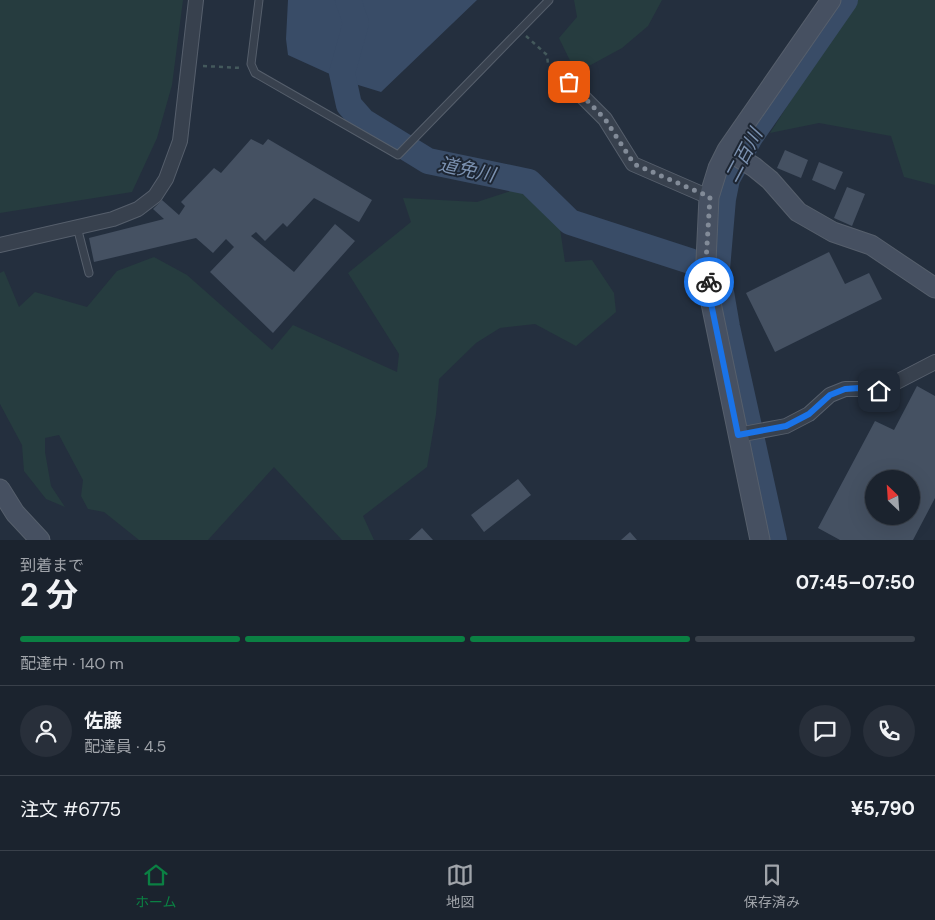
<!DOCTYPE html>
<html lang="ja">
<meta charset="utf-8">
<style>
:root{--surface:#1b232e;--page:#282f3a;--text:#f1f3f6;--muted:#a0a4aa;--line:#39404a;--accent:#0b8043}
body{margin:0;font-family:"DM Sans","Noto Sans JP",sans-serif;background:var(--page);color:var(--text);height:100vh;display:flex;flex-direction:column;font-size:19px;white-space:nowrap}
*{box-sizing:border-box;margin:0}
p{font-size:16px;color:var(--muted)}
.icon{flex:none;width:28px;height:28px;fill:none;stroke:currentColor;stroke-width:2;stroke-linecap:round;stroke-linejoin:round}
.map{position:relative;height:540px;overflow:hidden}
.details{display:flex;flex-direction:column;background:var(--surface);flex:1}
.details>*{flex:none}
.needle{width:32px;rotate:335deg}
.controls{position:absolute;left:865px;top:470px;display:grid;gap:10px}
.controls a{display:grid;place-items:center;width:55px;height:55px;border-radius:50%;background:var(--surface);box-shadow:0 5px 20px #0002,0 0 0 1px var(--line);font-size:25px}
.pin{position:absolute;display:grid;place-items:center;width:42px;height:42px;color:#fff;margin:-21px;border-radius:10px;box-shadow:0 2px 8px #0006}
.courier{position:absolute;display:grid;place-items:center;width:50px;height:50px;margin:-25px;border:4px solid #1a73e8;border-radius:50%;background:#fff;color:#222;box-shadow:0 1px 6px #0007}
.head em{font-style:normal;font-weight:700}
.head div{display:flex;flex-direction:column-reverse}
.head{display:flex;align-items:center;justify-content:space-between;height:85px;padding:0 20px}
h1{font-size:32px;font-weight:700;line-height:38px}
.bar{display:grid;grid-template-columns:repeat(4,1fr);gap:8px 5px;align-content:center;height:60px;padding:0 20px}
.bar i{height:6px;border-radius:4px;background:var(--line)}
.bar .current{background:var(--accent)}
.bar p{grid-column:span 4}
.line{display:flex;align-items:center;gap:12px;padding:0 20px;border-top:1px solid var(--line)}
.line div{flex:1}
.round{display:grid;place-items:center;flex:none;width:52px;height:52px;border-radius:26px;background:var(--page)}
.menu{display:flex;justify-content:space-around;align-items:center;height:70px;border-top:1px solid var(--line);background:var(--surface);font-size:14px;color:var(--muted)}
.menu a{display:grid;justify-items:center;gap:2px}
.menu .current{color:var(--accent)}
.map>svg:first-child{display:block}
.green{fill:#263c3f}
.water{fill:#394c67}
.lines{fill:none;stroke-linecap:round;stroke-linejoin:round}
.river{stroke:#394c67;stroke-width:26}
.building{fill:#455162;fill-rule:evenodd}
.lane-casing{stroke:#565f6c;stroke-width:9}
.street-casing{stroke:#565f6c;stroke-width:16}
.secondary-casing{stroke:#565f6c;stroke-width:21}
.path{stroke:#44595c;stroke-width:2.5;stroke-dasharray:4 4;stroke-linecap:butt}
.lane{stroke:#38414e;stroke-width:7}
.street{stroke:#38414e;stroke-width:14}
.secondary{stroke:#465061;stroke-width:19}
.done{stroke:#828b98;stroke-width:5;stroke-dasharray:0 9}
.route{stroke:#1a73e8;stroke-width:6}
.labels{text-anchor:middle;stroke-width:4;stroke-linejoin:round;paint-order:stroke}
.water-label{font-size:19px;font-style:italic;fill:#7c92b1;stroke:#1d2633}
</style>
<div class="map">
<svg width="935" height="540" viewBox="0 0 935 540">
<rect width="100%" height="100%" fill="#242f3e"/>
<path class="green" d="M0,0H183L172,85L157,138L132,192L0,213Z
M574,0H662L648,26L622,48L576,73L559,38L577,17Z
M855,0H935V185L904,177L891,136L819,123L770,133Z
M529,185L560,229L565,262L592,260L614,293L616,312L576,346L535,324L500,328L476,343L439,379L436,414L427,467L363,516L374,540H342L274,467L208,540H139L104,512L88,509L81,496L83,480L59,435L45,438V452L51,486L65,507L46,499L24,471L22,445L0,404V273L4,271L19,307L35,292L87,307L117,271L154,257L187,275L272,350L293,325L397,372L399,354L348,273L411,222L403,198L477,202Z"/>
<path class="water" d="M288,0H477L381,92L355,84L353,78L343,80L288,55L286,39Z"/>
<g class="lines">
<path class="river" d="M348,0L356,23L342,73L349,105L363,121L428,161L529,182L570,222L690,261
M774,540L727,327L717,269L723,199L727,179L750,137L845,0"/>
</g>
<path class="building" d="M251,139L263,145L268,139L372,200L359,222L314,198L287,227L283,223L265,241L256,232L251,236L294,272L335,224L355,241L273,333L210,272L234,247L226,239L213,253L196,238L94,262L89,238L164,219L153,209L162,200L179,215L185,206L181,202L214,168L221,173Z
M785,150L808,160L801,178L777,168Z
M819,162L843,172L835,190L812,180Z
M847,187L865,194L852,226L834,218Z
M829,252L845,284L869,273L882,299L775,352L746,293Z
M917,386L935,396V498L913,540H840L818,528L875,421L894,430ZM874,479H911V516H874Z
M518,479L531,495L484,532L471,515Z
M422,528L433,540H409Z
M630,532L637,540H621Z"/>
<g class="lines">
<g class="lane-casing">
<path id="lane" d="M259,0L251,64L255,73L398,155L549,0
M77,227L89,273"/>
</g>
<g class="street-casing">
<path id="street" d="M569,83L605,119L633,164L709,197
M0,245L113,219L138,209L155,196L166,179L180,141L196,0
M738,435L786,426L809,414L830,395L845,389H859L879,391L935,362"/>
</g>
<g class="secondary-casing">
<path id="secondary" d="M727,150L754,167L770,180L798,212L833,232L871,245L935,288
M0,489L15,513L40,540
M760,540L711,303L706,261L709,197L718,168L727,150L831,0"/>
</g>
<path class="path" d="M526,36L547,55L548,64L559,74
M203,66L242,68"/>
<use href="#lane" class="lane"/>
<use href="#street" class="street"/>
<use href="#secondary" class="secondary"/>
</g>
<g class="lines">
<path class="done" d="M569,82L605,119L634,164L710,197L706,261L709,282"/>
<path class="route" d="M709,282L711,303L738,435L786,426L809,414L830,395L845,389L859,388L879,391"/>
</g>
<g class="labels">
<g class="water-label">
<text transform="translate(743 155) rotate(-62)" y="7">二百川</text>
<text transform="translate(467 169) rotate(12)" y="7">道免川</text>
</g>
</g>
</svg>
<div class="controls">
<a><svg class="needle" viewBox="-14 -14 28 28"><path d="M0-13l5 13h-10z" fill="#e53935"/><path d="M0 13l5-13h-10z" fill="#a0a4aa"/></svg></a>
</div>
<div class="pin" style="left:569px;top:82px;background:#ea580c"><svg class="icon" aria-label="bag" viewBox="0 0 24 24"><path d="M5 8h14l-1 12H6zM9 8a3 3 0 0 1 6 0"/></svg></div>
<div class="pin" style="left:879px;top:391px;background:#1f2937"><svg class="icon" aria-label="home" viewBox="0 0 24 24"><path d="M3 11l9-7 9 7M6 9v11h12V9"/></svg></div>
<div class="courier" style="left:709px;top:282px"><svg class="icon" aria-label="bike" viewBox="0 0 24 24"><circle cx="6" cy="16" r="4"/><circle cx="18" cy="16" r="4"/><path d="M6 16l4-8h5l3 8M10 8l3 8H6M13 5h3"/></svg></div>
</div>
<section class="details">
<div class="head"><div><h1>2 分</h1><p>到着まで</p></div><em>07:45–07:50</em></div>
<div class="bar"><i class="current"></i><i class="current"></i><i class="current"></i><i></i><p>配達中 · 140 m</p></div>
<div class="line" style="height:90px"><a class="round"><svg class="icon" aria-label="person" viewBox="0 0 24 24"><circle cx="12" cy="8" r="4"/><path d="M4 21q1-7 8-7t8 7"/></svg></a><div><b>佐藤</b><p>配達員 · 4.5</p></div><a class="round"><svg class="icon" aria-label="chat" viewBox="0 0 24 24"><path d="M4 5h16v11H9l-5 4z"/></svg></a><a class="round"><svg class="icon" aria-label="phone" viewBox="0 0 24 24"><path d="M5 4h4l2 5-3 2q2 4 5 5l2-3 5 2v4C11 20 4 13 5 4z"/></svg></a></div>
<div class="line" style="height:65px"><div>注文 #6775</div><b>¥5,790</b></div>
</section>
<nav class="menu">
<a class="current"><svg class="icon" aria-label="home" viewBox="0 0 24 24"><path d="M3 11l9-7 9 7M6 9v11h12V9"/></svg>ホーム</a>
<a><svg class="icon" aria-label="map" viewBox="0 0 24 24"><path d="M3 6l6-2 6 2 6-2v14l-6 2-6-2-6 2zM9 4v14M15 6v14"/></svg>地図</a>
<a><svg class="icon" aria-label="saved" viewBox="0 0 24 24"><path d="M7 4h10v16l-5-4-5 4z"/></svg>保存済み</a>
</nav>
